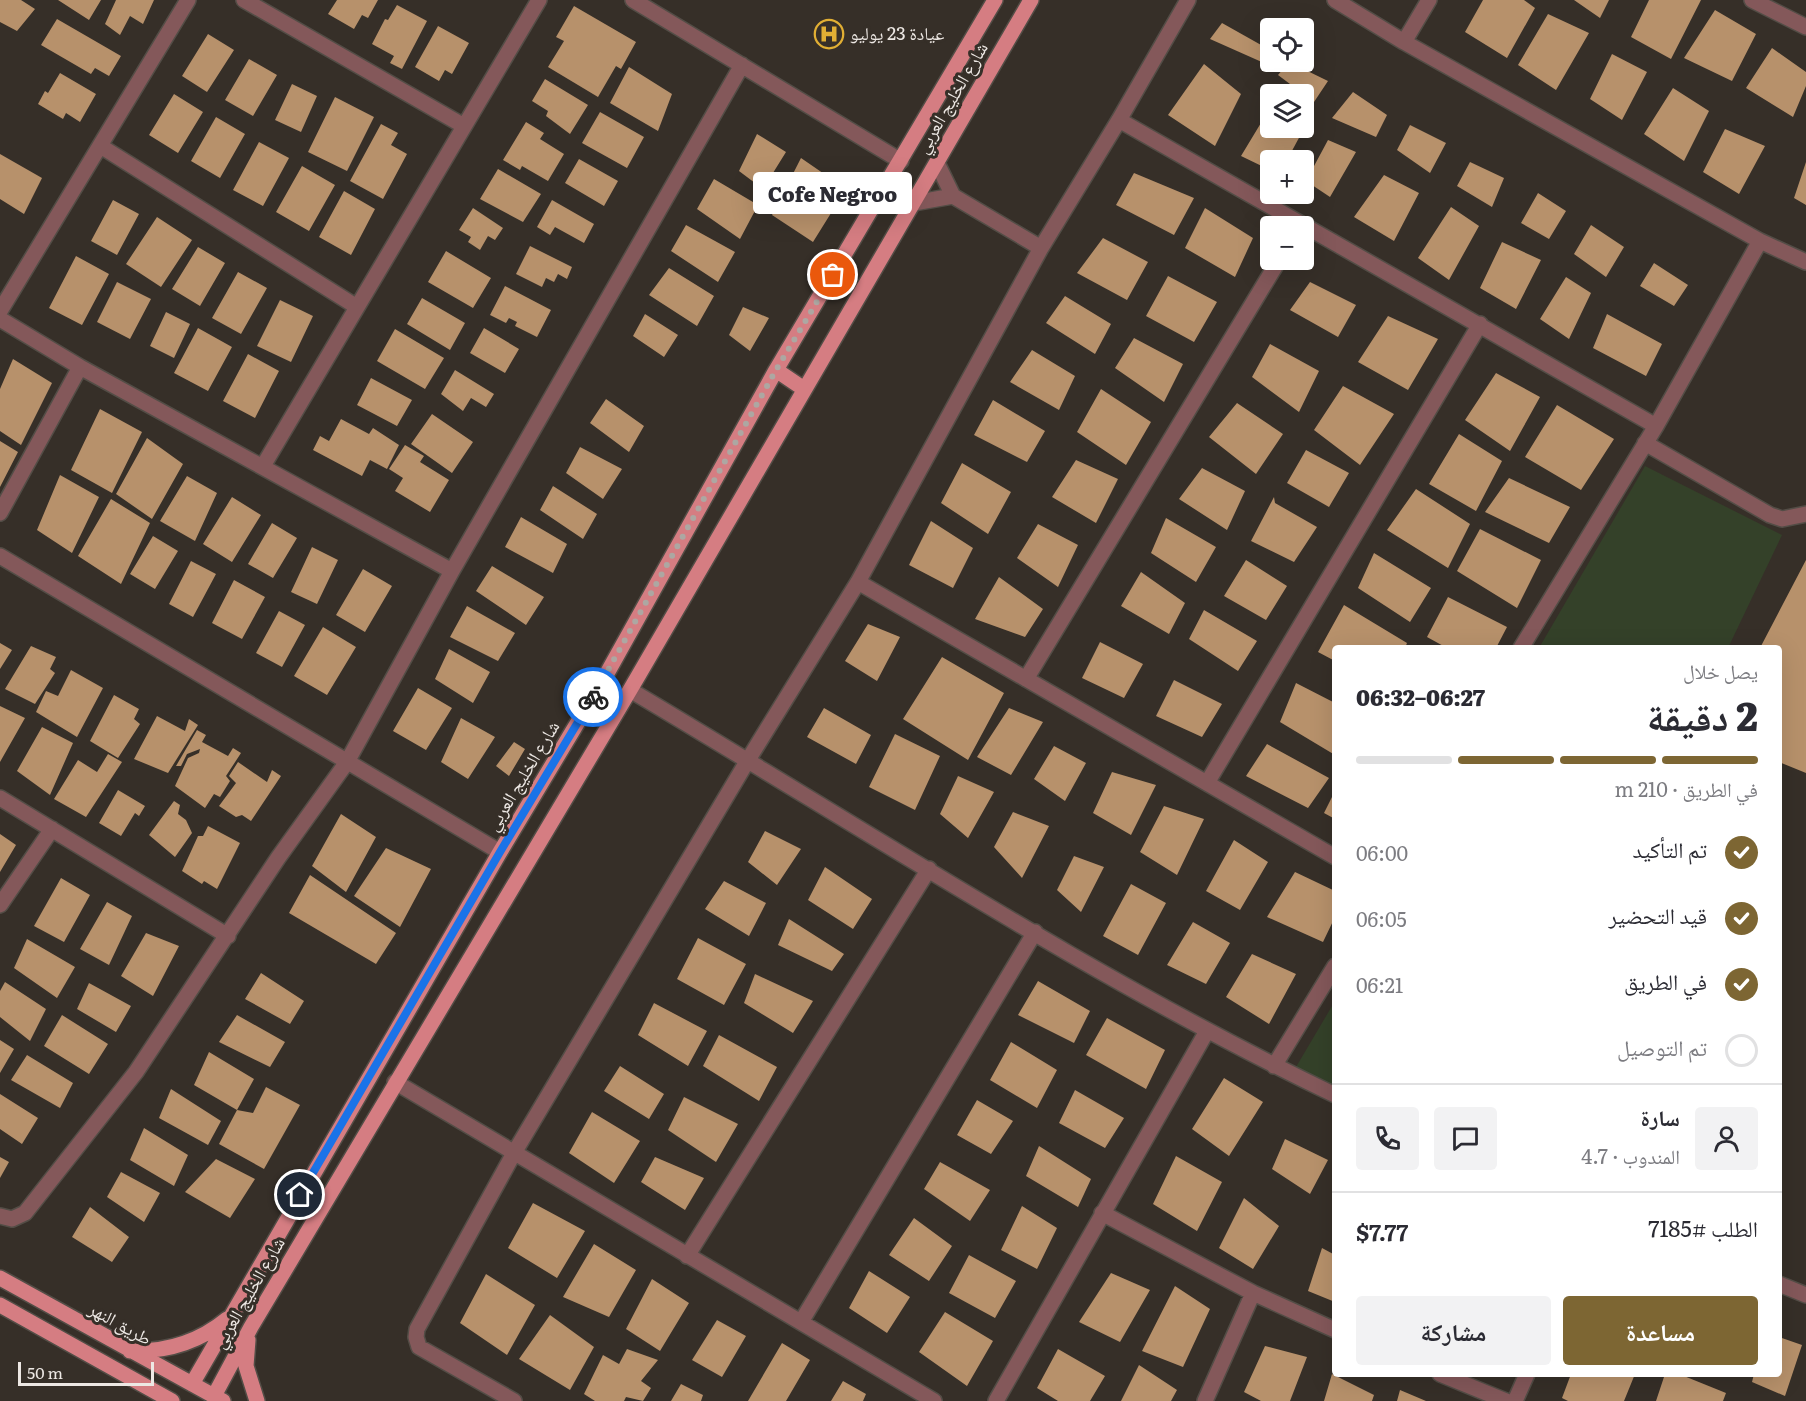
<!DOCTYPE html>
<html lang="ar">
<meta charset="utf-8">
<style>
:root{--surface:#fff;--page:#f2f2f3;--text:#2b2b33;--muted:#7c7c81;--line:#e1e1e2;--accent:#7d6633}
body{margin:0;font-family:Literata,"Noto Naskh Arabic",serif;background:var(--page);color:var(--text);direction:rtl;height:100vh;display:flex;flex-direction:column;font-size:22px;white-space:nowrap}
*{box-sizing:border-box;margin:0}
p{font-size:20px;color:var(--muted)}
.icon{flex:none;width:33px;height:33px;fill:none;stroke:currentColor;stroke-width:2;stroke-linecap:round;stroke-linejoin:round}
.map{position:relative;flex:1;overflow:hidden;direction:ltr}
.sheet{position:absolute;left:1332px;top:645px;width:450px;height:732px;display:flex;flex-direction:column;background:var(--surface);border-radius:6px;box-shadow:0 6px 24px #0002;direction:rtl}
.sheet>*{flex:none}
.fabs{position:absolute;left:1260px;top:18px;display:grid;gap:12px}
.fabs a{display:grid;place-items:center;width:54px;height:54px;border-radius:6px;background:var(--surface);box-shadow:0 6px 24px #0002;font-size:30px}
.scale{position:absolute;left:18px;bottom:15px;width:136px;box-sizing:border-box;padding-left:6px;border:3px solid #ede8e4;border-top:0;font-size:16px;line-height:21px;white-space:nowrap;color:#ede8e4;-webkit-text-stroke:4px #362f28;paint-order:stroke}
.pin{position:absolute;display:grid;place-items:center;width:51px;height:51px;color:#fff;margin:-26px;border:3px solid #fff;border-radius:50%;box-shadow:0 2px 6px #0007}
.courier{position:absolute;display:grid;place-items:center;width:60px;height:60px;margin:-30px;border:4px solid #1a73e8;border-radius:50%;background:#fff;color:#222;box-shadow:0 2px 8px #0007}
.bubble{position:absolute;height:42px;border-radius:6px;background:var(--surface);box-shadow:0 6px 24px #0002;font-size:20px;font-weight:800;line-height:42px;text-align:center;direction:rtl}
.head em{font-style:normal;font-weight:800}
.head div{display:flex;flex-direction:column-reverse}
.head{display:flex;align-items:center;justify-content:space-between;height:102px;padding:0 24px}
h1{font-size:39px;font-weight:800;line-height:45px}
.bar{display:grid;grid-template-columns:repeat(4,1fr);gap:9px 6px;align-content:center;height:72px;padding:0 24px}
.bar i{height:8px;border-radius:4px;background:var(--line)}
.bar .selected{background:var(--accent)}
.bar p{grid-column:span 4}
.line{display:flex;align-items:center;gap:15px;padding:0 24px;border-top:2px solid var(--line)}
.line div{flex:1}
.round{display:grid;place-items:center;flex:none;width:63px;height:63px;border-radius:6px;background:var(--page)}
ol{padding:0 24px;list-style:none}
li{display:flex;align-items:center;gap:18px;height:66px}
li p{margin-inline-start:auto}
li .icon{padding:6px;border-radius:50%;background:var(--accent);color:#fff;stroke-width:4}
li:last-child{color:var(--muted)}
li i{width:33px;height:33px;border:3px solid var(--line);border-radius:50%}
.button{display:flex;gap:12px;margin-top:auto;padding:12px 24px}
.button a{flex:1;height:69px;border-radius:6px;background:var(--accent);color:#fff;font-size:24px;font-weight:800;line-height:69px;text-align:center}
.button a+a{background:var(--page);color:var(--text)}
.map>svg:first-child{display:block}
.green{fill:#344129}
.building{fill:#b7916b}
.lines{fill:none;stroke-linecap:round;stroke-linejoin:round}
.minor-casing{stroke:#534d46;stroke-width:18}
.major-casing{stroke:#534d46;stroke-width:18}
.minor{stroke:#84585a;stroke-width:15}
.major{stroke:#d57d82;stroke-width:15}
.done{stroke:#ada7a2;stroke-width:6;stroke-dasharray:0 10.8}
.route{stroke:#1a73e8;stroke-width:8}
.labels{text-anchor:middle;stroke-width:6;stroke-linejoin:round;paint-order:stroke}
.poi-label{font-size:18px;fill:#ede8e4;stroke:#362f28;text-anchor:start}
.street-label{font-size:18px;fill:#ede8e4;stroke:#362f28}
</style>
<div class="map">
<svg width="1806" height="1401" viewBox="0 0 1806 1401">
<rect width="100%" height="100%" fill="#362f28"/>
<path class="green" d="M1645,466L1782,535L1728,648H1539Z
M1335,1001V1087L1296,1067Z"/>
<path class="building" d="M0,0H21L35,9L17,31L0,22Z
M58,0H101L89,20Z
M116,0H154L143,24L130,16L120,35L105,24Z
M337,0H378L368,18L362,15L354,29L328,14Z
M1483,0H1524L1535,8L1507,58L1465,32Z
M1574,0H1609L1600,18Z
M1649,0H1701L1671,59L1631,37Z
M397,5L427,21L402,69L390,63L394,56L372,44L385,19L388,20Z
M574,6L636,42L621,69L616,66L598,97L548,67L564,41L556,37Z
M1715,10L1756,34L1732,81L1684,58Z
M1548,14L1589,33L1556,90L1518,65Z
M57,19L121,56L109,76L95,68L91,74L41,45Z
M1222,23L1270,50L1264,63L1210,39Z
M438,26L469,43L452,74L445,70L439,81L415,67Z
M208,34L234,50L207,92L182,76Z
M1772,48L1806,72V86L1793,117L1746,88Z
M1612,54L1647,72L1622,120L1590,99Z
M249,59L277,75L253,116L225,100Z
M1289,62L1328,81L1314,102L1278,75Z
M1204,64L1241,94L1215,146L1168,115Z
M629,67L672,94L658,131L610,103Z
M60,73L96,94L80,122L66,113L63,119L38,104L45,91L48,93Z
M545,79L588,105L570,134L546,116L548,111L532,101Z
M292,84L317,96L301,132L275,120Z
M1673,88L1709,111L1684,161L1644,134Z
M1353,92L1387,115L1376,137L1332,118Z
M174,94L203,112L178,153L149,135Z
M335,97L374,117L347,171L308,152Z
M1270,108V128H1304V121L1307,123L1287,160H1270V170L1241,156Z
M600,112L644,137L627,168L582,143Z
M216,117L245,134L220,178L191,161Z
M526,122L544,133L540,139L564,154L548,181L522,166L520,170L503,160Z
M381,124L398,133L391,145L407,154L383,199L350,181Z
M1410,125L1446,143L1430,173L1397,150Z
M1725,129L1765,146L1739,194L1703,172Z
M757,134L786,152L763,189L739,171Z
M1328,140L1356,152L1330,197L1306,181Z
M259,142L289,158L263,206L233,190Z
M0,154L42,178L24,214L0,199Z
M801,158L846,189L813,242L772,215Z
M579,159L618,181L604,206L565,183Z
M1470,162L1504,178L1492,207L1457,186Z
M1806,162V205L1794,198Z
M302,166L335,185L309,231L276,212Z
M498,169L541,194L523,222L480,199Z
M1134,173L1194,198L1174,235L1116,205Z
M1384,175L1419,193L1394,241L1354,217Z
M714,179L758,205L740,239L697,209Z
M344,191L375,209L351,255L319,237Z
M1538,193L1566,211L1549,239L1521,223Z
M113,200L139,214L117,255L91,241Z
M552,200L594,224L584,243L555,227L550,235L537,227Z
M1451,207L1479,226L1449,280L1418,258Z
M473,208L503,228L495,240L488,236L480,250L468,242L471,237L459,230Z
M1205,208L1253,238L1235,277L1185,248Z
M157,217L192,240L161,287L126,264Z
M686,225L735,252L718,282L671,251Z
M1591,225L1624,247L1606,277L1574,254Z
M1103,238L1148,262L1127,300L1077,273Z
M1502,242L1541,260L1516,309L1480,288Z
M530,246L572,267L567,279L558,274L554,282L546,278L542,287L516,274Z
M198,247L225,263L200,306L172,289Z
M446,251L491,278L473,308L428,282Z
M76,256L109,274L82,325L49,308Z
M1654,263L1688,285L1674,306L1640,286Z
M669,268L714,296L697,326L649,295Z
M238,272L267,288L241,334L212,318Z
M1168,276L1217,302L1194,342L1146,316Z
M1566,277L1591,293L1569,339L1540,319Z
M117,282L151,299L130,339L97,322Z
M1310,282L1356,305L1338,337L1290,310Z
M505,286L551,310L537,337L515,326L517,322L509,318L506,323L490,315Z
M1065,296L1111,324L1095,354L1046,323Z
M422,298L465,323L450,350L407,324Z
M280,300L313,316L291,362L257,346Z
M743,307L769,318L750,351L729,335Z
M166,312L190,324L174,358L150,346Z
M645,314L678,335L664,357L633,336Z
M1607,314L1662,344L1646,376L1593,348Z
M1388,316L1438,339L1408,390L1358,362Z
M198,328L232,347L208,391L174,373Z
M484,328L519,349L505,373L470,353Z
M395,329L444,358L425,389L377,361Z
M1134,338L1183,364L1164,402L1115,368Z
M1270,344L1319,371L1299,412L1252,377Z
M1032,350L1075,376L1059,410L1010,382Z
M248,354L279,371L255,418L223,401Z
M13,359L52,383L21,445L0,431V389Z
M455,370L494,394L486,407L471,398L463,411L441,394Z
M1496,373L1540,397L1510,451L1465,420Z
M371,378L412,400L397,426L357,405Z
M1343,386L1394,414L1360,465L1314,430Z
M1101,389L1151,422L1126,465L1077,432Z
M606,399L644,426L629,452L590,423Z
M993,400L1045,431L1027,462L974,435Z
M1237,403L1283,434L1256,474L1209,437Z
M1557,405L1614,439L1581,490L1525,457Z
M100,409L142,432L112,493L71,470Z
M432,414L473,442L452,473L411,444Z
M341,419L369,434L373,428L399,445L387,469L370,460L362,476L313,450L320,436L329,441Z
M1459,434L1502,461L1476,511L1429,484Z
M147,438L183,464L152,519L116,494Z
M0,441L18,452L0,487Z
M405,445L424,456L420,462L449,480L430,512L395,491L403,478L389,469Z
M580,447L622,469L603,499L566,473Z
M1306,450L1349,473L1329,507L1287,483Z
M1076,460L1118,479L1096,523L1052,497Z
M962,463L1011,492L988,534L941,503Z
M1202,468L1245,491L1227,530L1179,499Z
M60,475L99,497L72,553L37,530Z
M187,476L217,493L195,541L160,521Z
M1509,478L1570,507L1549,543L1485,512Z
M553,486L597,514L583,539L540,510Z
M1416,489L1470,524L1448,568L1387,530Z
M232,497L261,515L232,562L203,544Z
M1274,497L1275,503L1317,527L1294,562L1251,541Z
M111,499L150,523L121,584L78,556Z
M521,517L567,544L553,573L505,547Z
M1166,518L1216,547L1196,582L1151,553Z
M931,521L973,548L953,588L909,565Z
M272,523L297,538L273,578L248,564Z
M1038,524L1078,545L1058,587L1017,558Z
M1480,529L1541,560L1517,608L1457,571Z
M153,536L178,551L155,589L130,574Z
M312,547L338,560L317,604L291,592Z
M1374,553L1431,588L1410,622L1358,588Z
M1246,560L1287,586L1266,620L1224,596Z
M1806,560V773L1779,762V648H1760Z
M191,561L216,574L193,617L169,604Z
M492,566L544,597L526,625L476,591Z
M363,569L392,586L365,632L336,615Z
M1141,572L1185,603L1169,634L1121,606Z
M999,577L1043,609L1025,637L975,619Z
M234,580L265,597L242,639L212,623Z
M1448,597L1507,627L1496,648H1447L1427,637Z
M1344,605L1407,643L1405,648H1335V661L1318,652Z
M467,606L515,633L498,661L450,637Z
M1204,610L1257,641L1238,671L1189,639Z
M279,611L305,625L282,667L256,653Z
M868,624L900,637L877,681L845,661Z
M323,627L356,647L327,695L294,676Z
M1100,642L1143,664L1124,698L1082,678Z
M0,643L12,650L0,669Z
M31,646L56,657L50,669L55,673L35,704L5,689Z
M449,649L490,672L473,703L435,679Z
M942,657L1004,693L968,760L903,719Z
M71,670L103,688L77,737L36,712L46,691L58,696Z
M1174,680L1222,704L1202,737L1156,716Z
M1296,683L1335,703V755L1280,722Z
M418,688L452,708L426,750L393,731Z
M114,695L139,709L134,719L140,724L118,758L90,741Z
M0,706L25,718L0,762Z
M824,708L871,735L856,764L807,737Z
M1009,708L1043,722L1011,775L977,757Z
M157,716L185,731L189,719L198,725L168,773L134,759Z
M461,718L495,737L468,779L441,762Z
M42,727L73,743L50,795L17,771Z
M197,730L206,735L202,742L228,756L233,748L241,753L226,776L230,781L220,797L214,794L205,808L175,786L188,758L199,753L200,749L187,754L181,766H176Z
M895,734L940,756L915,810L869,787Z
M514,742L525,749L509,776L496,766Z
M1267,744L1329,778L1308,808L1246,776Z
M1054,746L1086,763L1065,801L1034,779Z
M108,754L122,762L86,817L54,799L78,760L97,772Z
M238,762L267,782L272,770L281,776L251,821L242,815L236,817L219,806L236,783L229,776Z
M1112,772L1156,785L1131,835L1093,813Z
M958,776L994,792L968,838L940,814Z
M118,790L145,806L139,816L135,813L121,836L99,823Z
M1335,791V819L1324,813Z
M174,801L180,805L178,814L186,820L192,833L175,857L149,835Z
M1164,806L1204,819L1177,875L1140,852Z
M1013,812L1049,826L1022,878L994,847Z
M341,814L376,837L346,892L312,866Z
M208,826L240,843L217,889L204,881L202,884L182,871L198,836H203Z
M765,831L801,849L777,885L748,862Z
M0,834L16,845L0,872Z
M1234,840L1268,862L1240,910L1206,891Z
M386,848L431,869L400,927L354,896Z
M1074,856L1104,867L1081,912L1057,890Z
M825,867L872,899L853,929L808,900Z
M1295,872L1335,891V917L1323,942L1267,917Z
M310,875L396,933L376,964L289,913Z
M61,878L90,895L64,942L34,926Z
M724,881L766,903L749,936L705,909Z
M1131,884L1166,903L1138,955L1103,936Z
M107,902L132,916L109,965L80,949Z
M789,919L844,954L832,971L778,945Z
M1193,922L1230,943L1206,984L1167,965Z
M146,933L179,946L153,996L121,976Z
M698,938L746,964L724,1005L677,979Z
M27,939L75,967L57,998L14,968Z
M1252,954L1296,974L1269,1024L1226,997Z
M261,973L304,1001L290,1024L245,999Z
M755,974L813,1001L793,1033L744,1003Z
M1038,981L1090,1011L1074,1043L1018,1015Z
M5,982L46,1009L30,1041L0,1017V991Z
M89,983L131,1006L116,1032L77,1009Z
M654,1003L707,1031L688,1066L638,1035Z
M62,1015L108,1044L89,1074L44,1046Z
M237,1015L285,1042L270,1067L219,1042Z
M1107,1018L1165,1050L1146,1089L1086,1055Z
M719,1035L777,1067L759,1101L703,1066Z
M0,1040L14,1049L0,1073Z
M1011,1042L1057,1070L1037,1108L990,1080Z
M209,1052L254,1079L237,1110L194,1085Z
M27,1055L73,1083L60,1108L11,1080Z
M620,1066L664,1094L649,1119L604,1091Z
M1224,1078L1263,1102L1229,1156L1192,1129Z
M266,1087L300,1105L264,1169L219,1144L237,1110L253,1113Z
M171,1089L221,1121L208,1145L159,1118Z
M1075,1090L1124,1118L1105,1148L1059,1123Z
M0,1094L38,1118L22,1144L0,1129Z
M684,1097L738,1124L716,1162L668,1130Z
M977,1100L1013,1121L991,1154L957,1135Z
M592,1112L640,1141L614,1183L569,1153Z
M144,1128L188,1155L174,1186L130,1160Z
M1285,1139L1328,1160L1310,1194L1272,1169Z
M1039,1146L1091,1179L1078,1207L1026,1176Z
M1176,1156L1222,1182L1197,1231L1153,1204Z
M0,1157L9,1162L0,1178Z
M655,1157L704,1178L685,1210L641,1182Z
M216,1159L255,1179L230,1218L185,1192Z
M940,1162L990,1190L970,1221L924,1189Z
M121,1172L160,1193L144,1222L107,1197Z
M1244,1198L1279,1226L1253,1269L1219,1248Z
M533,1203L585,1231L557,1278L508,1248Z
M1022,1206L1057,1228L1037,1269L1001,1250Z
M90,1207L129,1237L112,1262L72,1237Z
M914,1218L952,1246L929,1281L889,1255Z
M594,1244L636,1270L609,1317L563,1297Z
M1322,1248L1335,1255V1302L1308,1291Z
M969,1255L1016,1281L995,1318L949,1293Z
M869,1271L910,1297L887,1333L849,1308Z
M1111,1273L1150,1290L1120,1342L1079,1322Z
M486,1274L535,1305L507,1355L460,1323Z
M652,1279L689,1303L660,1351L626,1329Z
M1175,1286L1210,1309L1183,1367L1142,1351Z
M945,1312L993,1341L967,1386L919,1352Z
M550,1315L594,1347L570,1390L519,1359Z
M717,1320L746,1336L722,1377L692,1360Z
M1779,1337L1802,1345L1785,1396L1752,1382L1754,1374H1779Z
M782,1343L810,1360L786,1401H748Z
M1265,1346L1307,1357L1290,1401H1261L1244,1392Z
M627,1349L658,1360L641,1381L651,1388L643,1401L626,1397L624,1401H595L584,1394L603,1355L619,1364Z
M1058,1349L1105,1376L1090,1401H1058L1037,1388Z
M1139,1365L1177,1390L1171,1401H1121Z
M1332,1374L1374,1395L1372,1401H1324Z
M1571,1374H1635L1624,1401H1568L1562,1398Z
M1665,1374H1679L1726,1393L1723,1401H1656Z
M843,1381L866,1394L863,1401H831Z
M681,1384L703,1395L701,1401H671Z
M1400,1390L1426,1401H1397Z"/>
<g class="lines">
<g class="minor-casing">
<path id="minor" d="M244,0L464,126
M633,0L901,161
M1335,0L1404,42L1760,241L1806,262
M1752,0L1806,27
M1404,42L1429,0
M1119,120L1656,426
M102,147L357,307
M937,163L953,196L1041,248
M914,203L953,196
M0,311L188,0
M0,319L80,367L452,571
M1645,443L1770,515L1782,519L1806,514
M263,466L539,0
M0,513L80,367
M0,556L500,852
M858,582L1335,857
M1521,648L1656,426L1760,241
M1026,679L1279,260
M630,690C863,828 1091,978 1335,1095
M1207,783L1480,324
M0,798L228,936
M0,905L52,829
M1274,1066L1335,966
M395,1082L934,1401
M1102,1213L1253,1293L1335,1330
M0,1216L12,1219L25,1213L136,1072L278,858L347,762L452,571L742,65
M687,1256L929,869
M1779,1284L1806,1295
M801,1322L1035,932
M1440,1374L1506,1401
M514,1401L419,1347L416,1337L417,1329L514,1153L748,760L858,582L1041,248L1119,120L1188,0
M996,1401L1207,1031
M1205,1401L1253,1293
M1515,1401L1527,1374"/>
</g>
<g class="major-casing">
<path id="major" d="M776,370L804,389
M0,1278L223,1401
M0,1305L172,1401
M248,1340L246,1366L257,1401
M130,1351C166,1352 198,1343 227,1319
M192,1384L500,852L605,677L776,370L995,0
M214,1396L251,1327L630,690L1031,0"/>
</g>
<use href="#minor" class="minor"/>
<use href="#major" class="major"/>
</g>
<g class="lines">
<path class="done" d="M593,697L776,370L833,275"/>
<path class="route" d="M300,1195L500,852L593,697"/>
</g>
<defs>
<g id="hospital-ring" transform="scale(1.5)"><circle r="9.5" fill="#362f28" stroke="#e1af34" stroke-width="1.5"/><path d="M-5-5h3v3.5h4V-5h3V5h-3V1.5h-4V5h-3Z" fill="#e1af34"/></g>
</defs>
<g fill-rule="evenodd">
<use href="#hospital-ring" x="829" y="34"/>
</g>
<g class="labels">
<g class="poi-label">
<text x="850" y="40">عيادة 23 يوليو</text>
</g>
<g class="street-label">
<text transform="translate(952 98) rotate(-60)" y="6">شارع الخليج العربي</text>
<text transform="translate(523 776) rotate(-59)" y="6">شارع الخليج العربي</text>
<text transform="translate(249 1293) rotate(-60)" y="6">شارع الخليج العربي</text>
<text transform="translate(120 1324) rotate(29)" y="6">طريق النهر</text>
</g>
</g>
</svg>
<div class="fabs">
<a><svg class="icon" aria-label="locate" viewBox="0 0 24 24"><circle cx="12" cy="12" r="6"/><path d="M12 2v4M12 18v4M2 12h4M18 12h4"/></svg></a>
<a><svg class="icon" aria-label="layers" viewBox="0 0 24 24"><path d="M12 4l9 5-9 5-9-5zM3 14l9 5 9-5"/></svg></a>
<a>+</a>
<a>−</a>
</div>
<div class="scale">50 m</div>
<div class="pin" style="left:833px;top:275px;background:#ea580c"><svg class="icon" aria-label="bag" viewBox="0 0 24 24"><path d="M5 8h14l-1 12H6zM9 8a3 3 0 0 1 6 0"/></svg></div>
<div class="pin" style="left:300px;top:1195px;background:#1f2937"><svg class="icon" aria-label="home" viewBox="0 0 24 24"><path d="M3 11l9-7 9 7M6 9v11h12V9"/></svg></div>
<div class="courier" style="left:593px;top:697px"><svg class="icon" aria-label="bike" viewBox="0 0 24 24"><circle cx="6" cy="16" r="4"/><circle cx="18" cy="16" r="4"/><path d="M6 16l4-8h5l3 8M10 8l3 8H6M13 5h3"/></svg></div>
<div class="bubble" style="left:753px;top:172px;width:159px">Cofe Negroo</div>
<section class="sheet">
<div class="head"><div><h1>2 دقيقة</h1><p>يصل خلال</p></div><em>06:27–06:32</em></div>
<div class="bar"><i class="selected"></i><i class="selected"></i><i class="selected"></i><i></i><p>في الطريق · 210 m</p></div>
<ol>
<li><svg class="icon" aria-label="check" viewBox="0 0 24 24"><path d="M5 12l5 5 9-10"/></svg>تم التأكيد<p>06:00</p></li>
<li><svg class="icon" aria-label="check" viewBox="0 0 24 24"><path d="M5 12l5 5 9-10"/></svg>قيد التحضير<p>06:05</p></li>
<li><svg class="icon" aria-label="check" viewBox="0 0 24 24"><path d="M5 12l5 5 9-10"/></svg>في الطريق<p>06:21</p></li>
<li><i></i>تم التوصيل</li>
</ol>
<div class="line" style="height:108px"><a class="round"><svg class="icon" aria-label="person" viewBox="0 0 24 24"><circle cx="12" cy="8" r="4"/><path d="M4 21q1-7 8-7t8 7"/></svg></a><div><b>سارة</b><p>المندوب · 4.7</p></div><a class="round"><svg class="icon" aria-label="chat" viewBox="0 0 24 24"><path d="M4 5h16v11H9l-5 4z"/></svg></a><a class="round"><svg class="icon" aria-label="phone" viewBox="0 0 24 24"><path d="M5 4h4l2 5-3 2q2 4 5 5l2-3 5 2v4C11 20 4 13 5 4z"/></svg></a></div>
<div class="line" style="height:78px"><div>الطلب #7185</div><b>$7.77</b></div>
<div class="button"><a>مساعدة</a><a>مشاركة</a></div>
</section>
</div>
